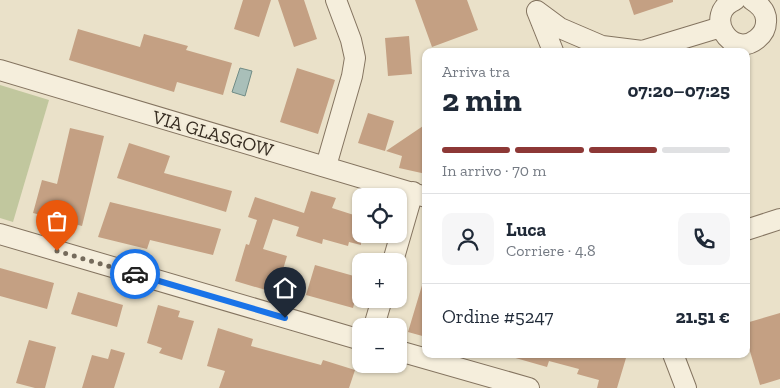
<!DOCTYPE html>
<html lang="it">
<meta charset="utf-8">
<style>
:root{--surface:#fff;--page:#f6f6f7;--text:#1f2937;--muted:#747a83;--line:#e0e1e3;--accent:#8d3836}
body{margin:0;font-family:"Zilla Slab",serif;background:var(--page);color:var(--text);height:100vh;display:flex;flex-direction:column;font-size:19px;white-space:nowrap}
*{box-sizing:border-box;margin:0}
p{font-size:16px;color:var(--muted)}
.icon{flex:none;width:28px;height:28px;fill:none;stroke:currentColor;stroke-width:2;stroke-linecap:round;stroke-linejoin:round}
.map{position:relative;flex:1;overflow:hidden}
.sheet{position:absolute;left:422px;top:48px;width:328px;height:310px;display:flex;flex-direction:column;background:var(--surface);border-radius:10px;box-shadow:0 1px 4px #0004}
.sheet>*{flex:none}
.fabs{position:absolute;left:352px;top:188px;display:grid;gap:10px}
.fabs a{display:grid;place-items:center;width:55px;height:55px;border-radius:10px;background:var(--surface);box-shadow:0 1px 4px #0004;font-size:25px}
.pin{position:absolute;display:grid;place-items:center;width:42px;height:42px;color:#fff;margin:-51px -21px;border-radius:50% 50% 50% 0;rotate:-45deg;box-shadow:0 0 5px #0007}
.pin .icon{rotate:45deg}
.courier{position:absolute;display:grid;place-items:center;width:50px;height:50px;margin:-25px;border:4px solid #1a73e8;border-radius:50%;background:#fff;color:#222;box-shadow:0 1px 6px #0007}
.headline em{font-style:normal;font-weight:700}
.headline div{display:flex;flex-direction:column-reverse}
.headline{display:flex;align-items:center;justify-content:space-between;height:85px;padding:0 20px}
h1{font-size:32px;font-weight:700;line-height:38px}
.bar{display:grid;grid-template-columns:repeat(4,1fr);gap:8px 5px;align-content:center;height:60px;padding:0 20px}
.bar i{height:6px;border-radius:4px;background:var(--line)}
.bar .active{background:var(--accent)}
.bar p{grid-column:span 4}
.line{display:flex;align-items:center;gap:12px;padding:0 20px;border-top:1px solid var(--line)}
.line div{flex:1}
.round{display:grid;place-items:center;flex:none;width:52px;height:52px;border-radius:10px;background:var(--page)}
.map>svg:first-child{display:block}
.green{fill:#c1c79e}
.water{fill:#a9bfb9;stroke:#718c86}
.building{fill:#c4a083}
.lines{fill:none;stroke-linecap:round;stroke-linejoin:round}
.minor-casing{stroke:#847460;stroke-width:22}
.minor{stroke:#f5eedc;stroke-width:20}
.done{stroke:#756b5c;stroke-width:5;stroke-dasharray:0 9}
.route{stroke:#1a73e8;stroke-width:6}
.labels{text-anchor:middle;stroke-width:4.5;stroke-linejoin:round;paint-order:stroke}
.street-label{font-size:19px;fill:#362c21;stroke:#f2ebd8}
</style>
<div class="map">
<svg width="780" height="388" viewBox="0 0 780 388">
<rect width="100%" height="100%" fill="#eae1c9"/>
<path class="green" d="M0,85L49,100L13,222L0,218Z"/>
<path class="water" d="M240,68L252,71L245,96L232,92Z"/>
<path class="building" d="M243,0H271L259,37L234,29Z
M278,0H304L317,39L294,47Z
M415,0H467L478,30L432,47Z
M629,0H673V2L634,15Z
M78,29L140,47L144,34L188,46L186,50L232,63L223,95L177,82L174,92L69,60Z
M409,36L412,74L388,76L385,38Z
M297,68L335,80L318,134L280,122Z
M368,113L394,121L385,151L358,143Z
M426,124V174L399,168L402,156L386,151Z
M70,128L104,136L82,226L33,213L42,180L57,184Z
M129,143L170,156L164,173L232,191L226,212L117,178Z
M311,191L336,198L332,208L357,216L355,222L361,224V245L349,242L348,246L323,239L322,244L296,236L299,227L273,219L263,249L287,256L276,293L235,281L246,244L249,245L257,220L248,217L255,197L304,213Z
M110,202L221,229L213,255L150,240L147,249L98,237Z
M315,265L361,278L353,308L306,295Z
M0,268L54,283L47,309L0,296Z
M423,282H426V337L408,332Z
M78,292L123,305L117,327L71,314Z
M158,305L180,311L178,317L194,321L182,360L159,353L162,348L147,343Z
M780,313V379L760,385L746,338V323Z
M218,328L253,339L251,346L321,365L323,360L355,370L349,388H219L225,371L207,366Z
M29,340L56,347L45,388H35L16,383Z
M111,349L125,353L114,388H82L92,355L108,359Z
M513,354H610L626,358L617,388H597L599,380L577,374L579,369L549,361L547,367L512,357Z"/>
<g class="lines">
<g class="minor-casing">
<path id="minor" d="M735,0C702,14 731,60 757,39C762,35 766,29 766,22C767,12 760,5 752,0
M537,11L560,28L602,46L642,51L721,27
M537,11L553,51
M0,70L426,197
M326,166L352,76L355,58L351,40L336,0
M746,230L780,219
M0,234L361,340
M393,261L413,192
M374,326L382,299
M399,351L529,388
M673,354L686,388"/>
</g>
<use href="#minor" class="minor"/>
</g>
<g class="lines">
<path class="done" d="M57,251L135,274"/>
<path class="route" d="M135,274L285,318"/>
</g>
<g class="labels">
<g class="street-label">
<text transform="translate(213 133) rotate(16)" y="7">VIA GLASGOW</text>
</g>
</g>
</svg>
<div class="fabs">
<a><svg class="icon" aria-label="locate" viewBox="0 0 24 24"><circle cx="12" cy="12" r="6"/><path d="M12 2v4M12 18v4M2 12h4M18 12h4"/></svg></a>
<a>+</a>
<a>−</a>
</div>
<div class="pin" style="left:57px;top:251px;background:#ea580c"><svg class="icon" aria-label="bag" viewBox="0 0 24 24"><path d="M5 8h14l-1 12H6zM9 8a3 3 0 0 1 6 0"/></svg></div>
<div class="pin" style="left:285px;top:318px;background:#1f2937"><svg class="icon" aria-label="home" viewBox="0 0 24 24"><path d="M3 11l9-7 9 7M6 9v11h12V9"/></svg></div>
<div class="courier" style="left:135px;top:274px"><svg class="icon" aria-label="car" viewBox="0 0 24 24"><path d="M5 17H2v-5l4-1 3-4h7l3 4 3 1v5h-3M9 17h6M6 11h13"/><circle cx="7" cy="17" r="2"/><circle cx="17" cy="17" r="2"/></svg></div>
<section class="sheet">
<div class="headline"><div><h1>2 min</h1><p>Arriva tra</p></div><em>07:20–07:25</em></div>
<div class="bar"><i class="active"></i><i class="active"></i><i class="active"></i><i></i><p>In arrivo · 70 m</p></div>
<div class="line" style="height:90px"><a class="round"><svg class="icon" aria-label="person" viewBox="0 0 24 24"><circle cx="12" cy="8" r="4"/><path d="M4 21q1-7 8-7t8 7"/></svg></a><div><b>Luca</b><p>Corriere · 4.8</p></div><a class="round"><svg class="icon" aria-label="phone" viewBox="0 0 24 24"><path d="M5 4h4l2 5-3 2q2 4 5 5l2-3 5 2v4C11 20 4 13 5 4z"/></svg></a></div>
<div class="line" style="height:65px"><div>Ordine #5247</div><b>21.51 €</b></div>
</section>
</div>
